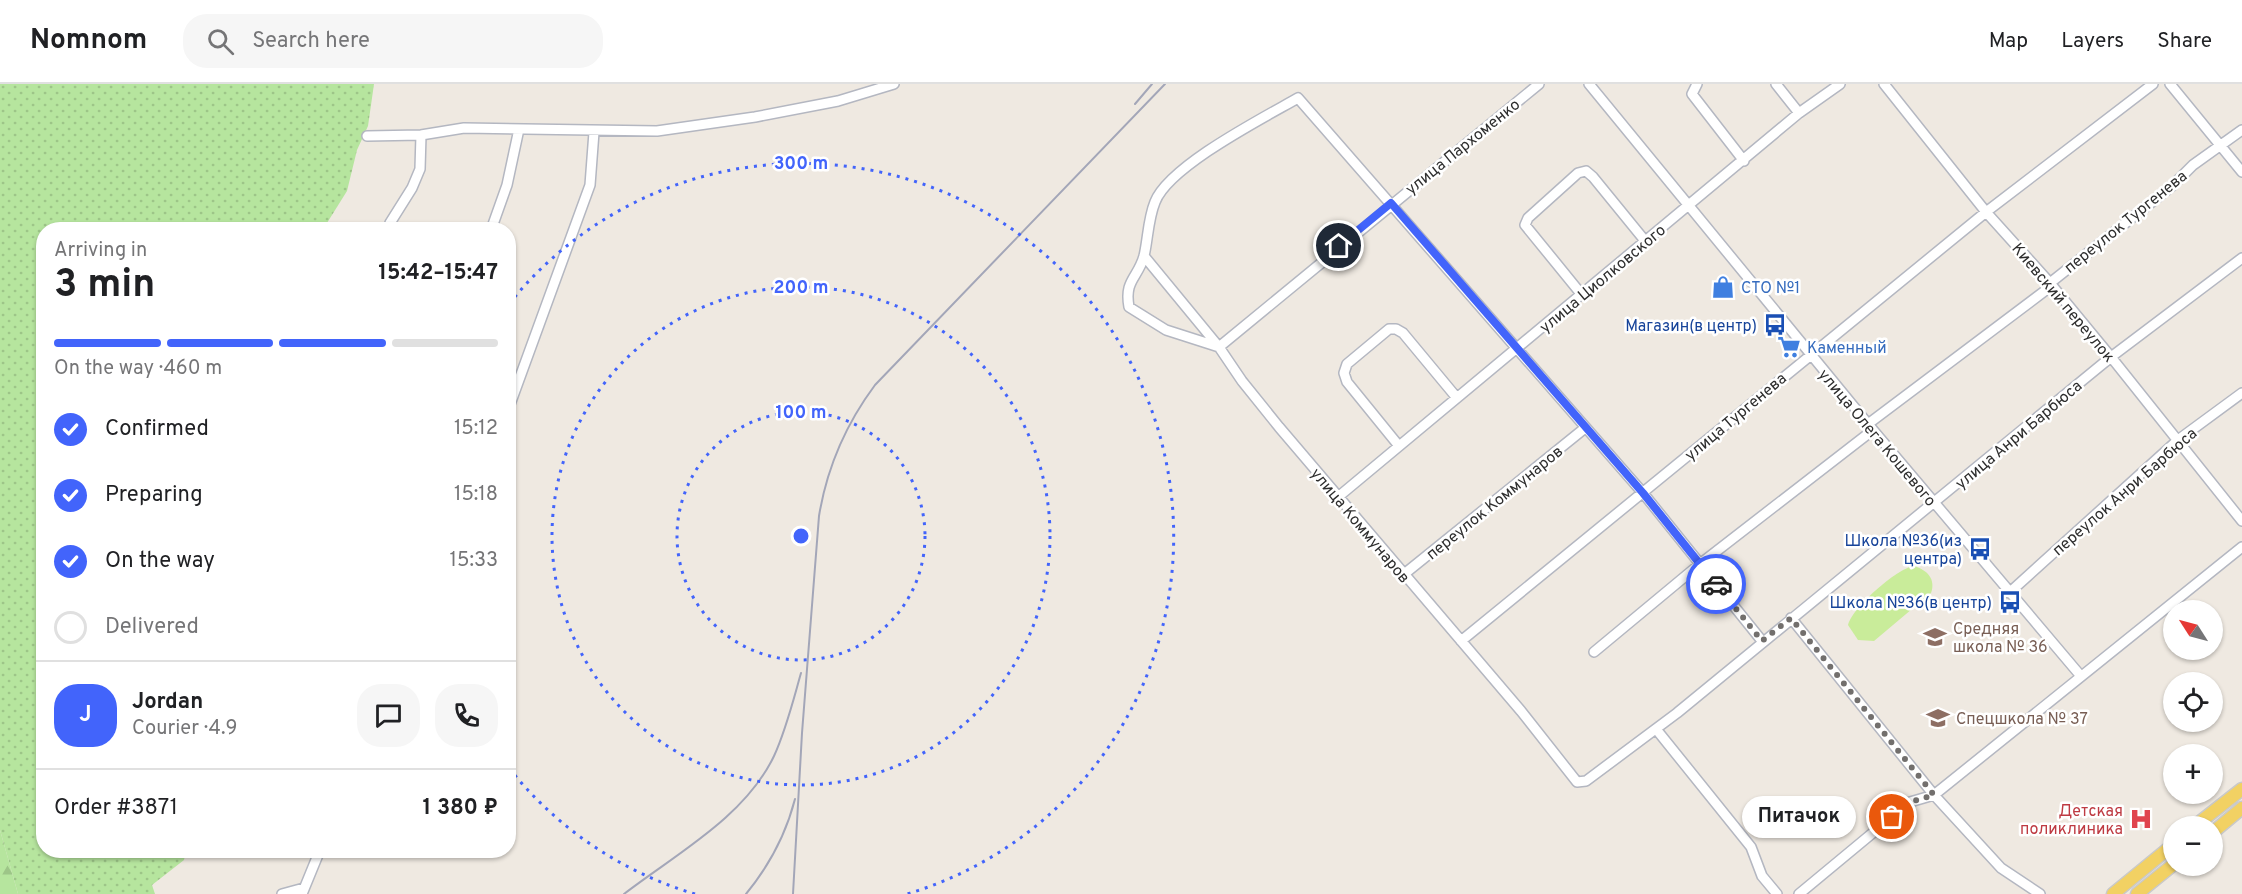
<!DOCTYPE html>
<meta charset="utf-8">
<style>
:root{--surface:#fff;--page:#f6f6f6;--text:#202124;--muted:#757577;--line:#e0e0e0;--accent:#4264fb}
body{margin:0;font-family:Overpass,sans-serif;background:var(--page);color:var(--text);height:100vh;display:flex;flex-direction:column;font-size:22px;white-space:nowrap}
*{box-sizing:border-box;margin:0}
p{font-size:20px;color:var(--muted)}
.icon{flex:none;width:33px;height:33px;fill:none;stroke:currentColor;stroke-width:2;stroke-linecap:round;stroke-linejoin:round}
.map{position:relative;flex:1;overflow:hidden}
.sheet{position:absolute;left:36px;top:138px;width:480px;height:636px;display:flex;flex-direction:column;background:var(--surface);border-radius:24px;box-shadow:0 2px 4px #0004}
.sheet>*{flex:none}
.needle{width:39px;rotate:306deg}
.controls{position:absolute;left:2163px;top:516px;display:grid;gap:12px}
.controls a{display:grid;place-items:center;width:60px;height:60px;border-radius:50%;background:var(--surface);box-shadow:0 2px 4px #0004;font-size:30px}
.pin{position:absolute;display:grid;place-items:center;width:51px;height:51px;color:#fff;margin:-26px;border:3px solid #fff;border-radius:50%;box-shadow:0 2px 6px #0007}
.courier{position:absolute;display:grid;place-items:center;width:60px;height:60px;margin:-30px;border:4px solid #4264fb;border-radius:50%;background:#fff;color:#222;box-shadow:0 2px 8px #0007}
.bubble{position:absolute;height:42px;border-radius:21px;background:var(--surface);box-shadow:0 2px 4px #0004;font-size:20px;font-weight:700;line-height:42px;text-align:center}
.overview em{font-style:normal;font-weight:700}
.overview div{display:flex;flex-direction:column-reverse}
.overview{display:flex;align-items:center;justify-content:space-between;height:102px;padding:0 18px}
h1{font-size:39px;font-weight:700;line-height:45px}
.bar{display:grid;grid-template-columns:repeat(4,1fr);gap:9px 6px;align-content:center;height:72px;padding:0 18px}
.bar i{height:8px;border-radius:4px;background:var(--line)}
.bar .current{background:var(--accent)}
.bar p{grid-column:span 4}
.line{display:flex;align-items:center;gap:15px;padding:0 18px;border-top:2px solid var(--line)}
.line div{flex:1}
.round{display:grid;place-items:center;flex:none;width:63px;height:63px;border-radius:24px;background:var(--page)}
ol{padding:0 18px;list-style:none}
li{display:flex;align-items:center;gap:18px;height:66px}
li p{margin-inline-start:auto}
li .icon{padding:6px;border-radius:50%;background:var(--accent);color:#fff;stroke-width:4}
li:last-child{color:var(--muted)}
li i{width:33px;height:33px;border:3px solid var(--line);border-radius:50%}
header{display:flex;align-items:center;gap:36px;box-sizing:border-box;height:84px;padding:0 30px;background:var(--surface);border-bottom:2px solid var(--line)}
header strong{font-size:28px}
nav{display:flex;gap:33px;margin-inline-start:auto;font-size:21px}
.search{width:420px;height:54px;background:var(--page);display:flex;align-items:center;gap:15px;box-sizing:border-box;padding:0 21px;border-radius:24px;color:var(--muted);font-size:22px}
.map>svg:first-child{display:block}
.green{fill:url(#green-dots)}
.forest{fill:url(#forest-firs)}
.pitch{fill:#c9ec9a}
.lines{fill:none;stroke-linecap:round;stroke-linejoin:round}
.minor-casing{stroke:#b4b7c1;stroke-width:12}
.major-casing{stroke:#c9c9c9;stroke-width:15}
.minor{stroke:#fff;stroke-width:9}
.major{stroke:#f2d163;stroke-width:12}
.rail{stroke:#a3a6b8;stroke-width:2}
.done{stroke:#726f6d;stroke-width:6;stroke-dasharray:0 10.8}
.route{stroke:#4264fb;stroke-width:8}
.ring{fill:none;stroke:#4264fb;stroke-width:3;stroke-dasharray:3 6}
.labels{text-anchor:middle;stroke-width:5;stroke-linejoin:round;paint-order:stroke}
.street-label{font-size:16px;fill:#2e2e2e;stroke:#fff}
.shop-label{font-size:16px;fill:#366cbe;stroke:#fff;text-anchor:start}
.transit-label{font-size:16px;fill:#164399;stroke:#fff;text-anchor:end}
.education-label{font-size:16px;fill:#785e54;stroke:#fff;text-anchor:start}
.health-label{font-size:16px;fill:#be3a42;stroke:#fff;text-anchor:end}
.centre{fill:#4264fb;stroke:#fff;stroke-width:3}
.ring-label{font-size:18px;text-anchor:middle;font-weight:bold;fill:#4264fb;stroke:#fff;stroke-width:5;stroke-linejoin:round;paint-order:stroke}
</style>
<header>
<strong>Nomnom</strong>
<div class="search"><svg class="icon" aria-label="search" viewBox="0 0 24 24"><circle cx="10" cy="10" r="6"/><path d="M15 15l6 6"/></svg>Search here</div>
<nav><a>Map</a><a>Layers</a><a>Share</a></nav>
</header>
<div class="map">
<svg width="2242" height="810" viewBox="0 0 2242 810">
<defs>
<pattern id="green-dots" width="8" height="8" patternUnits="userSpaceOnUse" patternTransform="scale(1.5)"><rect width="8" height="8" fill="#b6e59e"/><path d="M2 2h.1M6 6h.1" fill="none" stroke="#9dc588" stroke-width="1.8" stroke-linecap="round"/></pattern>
<pattern id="forest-firs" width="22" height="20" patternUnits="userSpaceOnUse" patternTransform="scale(1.5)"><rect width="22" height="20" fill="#b6e59e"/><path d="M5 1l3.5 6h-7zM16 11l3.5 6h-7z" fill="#9dc588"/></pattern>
</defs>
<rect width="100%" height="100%" fill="#efe9e1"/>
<path class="green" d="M0,0H374L368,42L357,66L347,107L327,139L349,145L44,146V766L186,767L184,776L152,801L155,810H18L0,746Z"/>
<path class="forest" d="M0,746L18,810H0Z"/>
<path class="pitch" d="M1914,482C1927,486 1936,495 1931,509L1874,557L1858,556L1848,541C1851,525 1897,484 1914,482Z"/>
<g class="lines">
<g class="minor-casing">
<path id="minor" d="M1589,0L1873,346L2080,591
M1697,0L1692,10L1744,77
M1776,0L1799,29
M1884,0L1986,128L2050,199L2111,273L2242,437
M2170,0L2242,88
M367,52L421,51L464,44L657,47L755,33L838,17L894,0
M390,139L412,104L420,85L421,51
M491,146L507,101L519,45
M1144,172L1219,263L1539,0
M1582,211L1525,141L1528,134L1578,89L1586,87L1593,93L1646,158
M508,326L590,101L594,48
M1868,340L2046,206L2050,199L2172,102L2193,81L2242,46
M1399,362L1347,298L1344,289L1347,280L1389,245H1396L1403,249L1457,314
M1338,413L1799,29L1840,0
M1403,491L1585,344
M2009,509L2178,356L2242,309
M1791,534L1934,711L2001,784L2040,810
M1461,557L1986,128L2153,0
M1762,557L1643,409L1298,14C1263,34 1169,82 1155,118C1148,135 1148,155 1144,172C1138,194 1124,196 1129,223L1166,246L1219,263L1242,297L1279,343L1521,627L1577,698L1586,697L1677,629L2111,273L2242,174
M1594,568L1700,480L1873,346
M1656,645L1751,763L1762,792L1777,810
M282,810L304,804
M302,810L320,766
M1799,810L1910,718L1934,711L2242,463"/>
</g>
<g class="major-casing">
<path id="major" d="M2195,742L2242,705
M2212,749L2242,724
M2113,810L2174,760
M2137,810L2174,780"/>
</g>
<use href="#minor" class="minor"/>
<use href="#major" class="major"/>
<path class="rail" d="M1135,20L1152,0
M624,810C676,770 745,733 774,672C786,646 793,617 801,589
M746,810C769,782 786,750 795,715
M793,810L802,649L819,432C827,383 846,340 875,301L1165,0"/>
</g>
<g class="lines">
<path class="done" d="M1716,500L1762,557L1791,534L1934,711L1910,718L1892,733"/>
<path class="route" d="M1339,162L1391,119L1643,409L1716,500"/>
</g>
<g class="ring">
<circle cx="801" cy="452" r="124"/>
<circle cx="801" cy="452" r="249"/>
<path d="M695 810A373 373 0 0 1 509 684M509 220A373 373 0 1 1 907 810"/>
</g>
<defs>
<g id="shop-bare" transform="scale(1.8)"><path d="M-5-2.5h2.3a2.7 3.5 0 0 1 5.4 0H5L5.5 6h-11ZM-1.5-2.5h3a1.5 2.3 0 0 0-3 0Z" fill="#3f7fe0" stroke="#fff" stroke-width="2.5" paint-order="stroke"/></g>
<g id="bus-bare" transform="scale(1.8)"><path d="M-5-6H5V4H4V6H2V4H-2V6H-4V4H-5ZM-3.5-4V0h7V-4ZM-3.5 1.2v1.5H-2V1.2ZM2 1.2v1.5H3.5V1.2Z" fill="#1a4fb4" stroke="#fff" stroke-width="2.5" paint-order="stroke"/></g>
<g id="supermarket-bare" transform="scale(1.8)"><path d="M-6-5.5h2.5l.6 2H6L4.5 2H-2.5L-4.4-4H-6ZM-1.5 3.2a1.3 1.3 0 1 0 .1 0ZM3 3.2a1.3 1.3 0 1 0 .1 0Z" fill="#3f7fe0" stroke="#fff" stroke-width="2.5" paint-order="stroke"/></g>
<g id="school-bare" transform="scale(1.8)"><path d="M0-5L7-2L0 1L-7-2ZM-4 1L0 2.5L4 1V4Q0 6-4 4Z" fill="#8d6e63" stroke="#fff" stroke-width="2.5" paint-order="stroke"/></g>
<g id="hospital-bare" transform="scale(1.8)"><path d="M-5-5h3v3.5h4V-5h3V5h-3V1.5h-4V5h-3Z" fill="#e0444e" stroke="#fff" stroke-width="2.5" paint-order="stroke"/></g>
</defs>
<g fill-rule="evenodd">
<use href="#shop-bare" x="1723" y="203"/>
<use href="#bus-bare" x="1775" y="241"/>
<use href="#supermarket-bare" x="1789" y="263"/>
<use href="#bus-bare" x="1980" y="465"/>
<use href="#bus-bare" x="2010" y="518"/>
<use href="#school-bare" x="1935" y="553"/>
<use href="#school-bare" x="1938" y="634"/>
<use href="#hospital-bare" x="2141" y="735"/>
</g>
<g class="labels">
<g class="street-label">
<text transform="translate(1462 62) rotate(-39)" y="6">улица Пархоменко</text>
<text transform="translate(2125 137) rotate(-39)" y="6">переулок Тургенева</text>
<text transform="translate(1602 194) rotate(-40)" y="6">улица Циолковского</text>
<text transform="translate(2064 218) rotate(50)" y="6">Киевский переулок</text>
<text transform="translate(1735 332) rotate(-40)" y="6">улица Тургенева</text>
<text transform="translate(2018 350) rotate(-40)" y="6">улица Анри Барбюса</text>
<text transform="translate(1878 353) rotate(50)" y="6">улица Олега Кошевого</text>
<text transform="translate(2124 407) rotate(-41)" y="6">переулок Анри Барбюса</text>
<text transform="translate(1494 418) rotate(-39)" y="6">переулок Коммунаров</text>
<text transform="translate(1361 441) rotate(50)" y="6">улица Коммунаров</text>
</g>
<g class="shop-label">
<text x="1741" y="209">СТО №1</text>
<text x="1807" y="269">Каменный</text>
</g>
<g class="transit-label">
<text x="1757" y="247">Магазин(в центр)</text>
<text x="1962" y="462">Школа №36(из<tspan x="1962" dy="18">центра)</tspan></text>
<text x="1992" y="524">Школа №36(в центр)</text>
</g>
<g class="education-label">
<text x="1953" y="550">Средняя<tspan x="1953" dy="18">школа № 36</tspan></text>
<text x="1956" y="640">Спецшкола № 37</text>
</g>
<g class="health-label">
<text x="2123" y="732">Детская<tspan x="2123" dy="18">поликлиника</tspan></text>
</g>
</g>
<circle cx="801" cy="452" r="9" class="centre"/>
<g class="ring-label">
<text x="801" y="85">300 m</text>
<text x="801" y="209">200 m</text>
<text x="801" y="334">100 m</text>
</g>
</svg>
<div class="controls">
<a><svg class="needle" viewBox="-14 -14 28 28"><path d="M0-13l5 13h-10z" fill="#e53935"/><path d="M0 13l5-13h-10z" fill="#757577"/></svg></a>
<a><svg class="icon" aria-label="locate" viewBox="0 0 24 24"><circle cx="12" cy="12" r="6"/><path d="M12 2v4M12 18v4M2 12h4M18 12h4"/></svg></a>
<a>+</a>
<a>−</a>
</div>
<div class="pin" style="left:1892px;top:733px;background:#ea580c"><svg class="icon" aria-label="bag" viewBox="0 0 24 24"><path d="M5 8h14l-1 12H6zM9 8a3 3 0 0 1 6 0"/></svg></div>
<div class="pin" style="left:1339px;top:162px;background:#1f2937"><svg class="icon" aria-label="home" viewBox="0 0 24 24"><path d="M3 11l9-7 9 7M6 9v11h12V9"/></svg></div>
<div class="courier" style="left:1716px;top:500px"><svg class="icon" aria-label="car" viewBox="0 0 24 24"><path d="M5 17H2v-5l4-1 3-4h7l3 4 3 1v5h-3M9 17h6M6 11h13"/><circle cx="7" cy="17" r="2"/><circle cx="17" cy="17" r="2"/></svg></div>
<div class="bubble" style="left:1742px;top:712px;width:114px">Питачок</div>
<section class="sheet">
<div class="overview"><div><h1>3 min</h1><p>Arriving in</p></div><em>15:42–15:47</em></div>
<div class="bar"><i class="current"></i><i class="current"></i><i class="current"></i><i></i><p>On the way · 460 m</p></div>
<ol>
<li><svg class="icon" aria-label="check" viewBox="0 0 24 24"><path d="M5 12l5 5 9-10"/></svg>Confirmed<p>15:12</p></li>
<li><svg class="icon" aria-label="check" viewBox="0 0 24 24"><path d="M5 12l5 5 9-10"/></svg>Preparing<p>15:18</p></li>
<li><svg class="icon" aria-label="check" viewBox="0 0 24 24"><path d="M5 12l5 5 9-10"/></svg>On the way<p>15:33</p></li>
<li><i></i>Delivered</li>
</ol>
<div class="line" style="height:108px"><b class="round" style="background:var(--accent);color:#fff">J</b><div><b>Jordan</b><p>Courier · 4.9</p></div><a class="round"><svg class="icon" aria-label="chat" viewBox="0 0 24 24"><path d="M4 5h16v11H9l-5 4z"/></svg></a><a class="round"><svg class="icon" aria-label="phone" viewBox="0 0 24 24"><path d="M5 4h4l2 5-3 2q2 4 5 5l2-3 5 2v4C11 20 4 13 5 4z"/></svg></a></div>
<div class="line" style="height:78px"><div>Order #3871</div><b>1 380 ₽</b></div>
</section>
</div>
